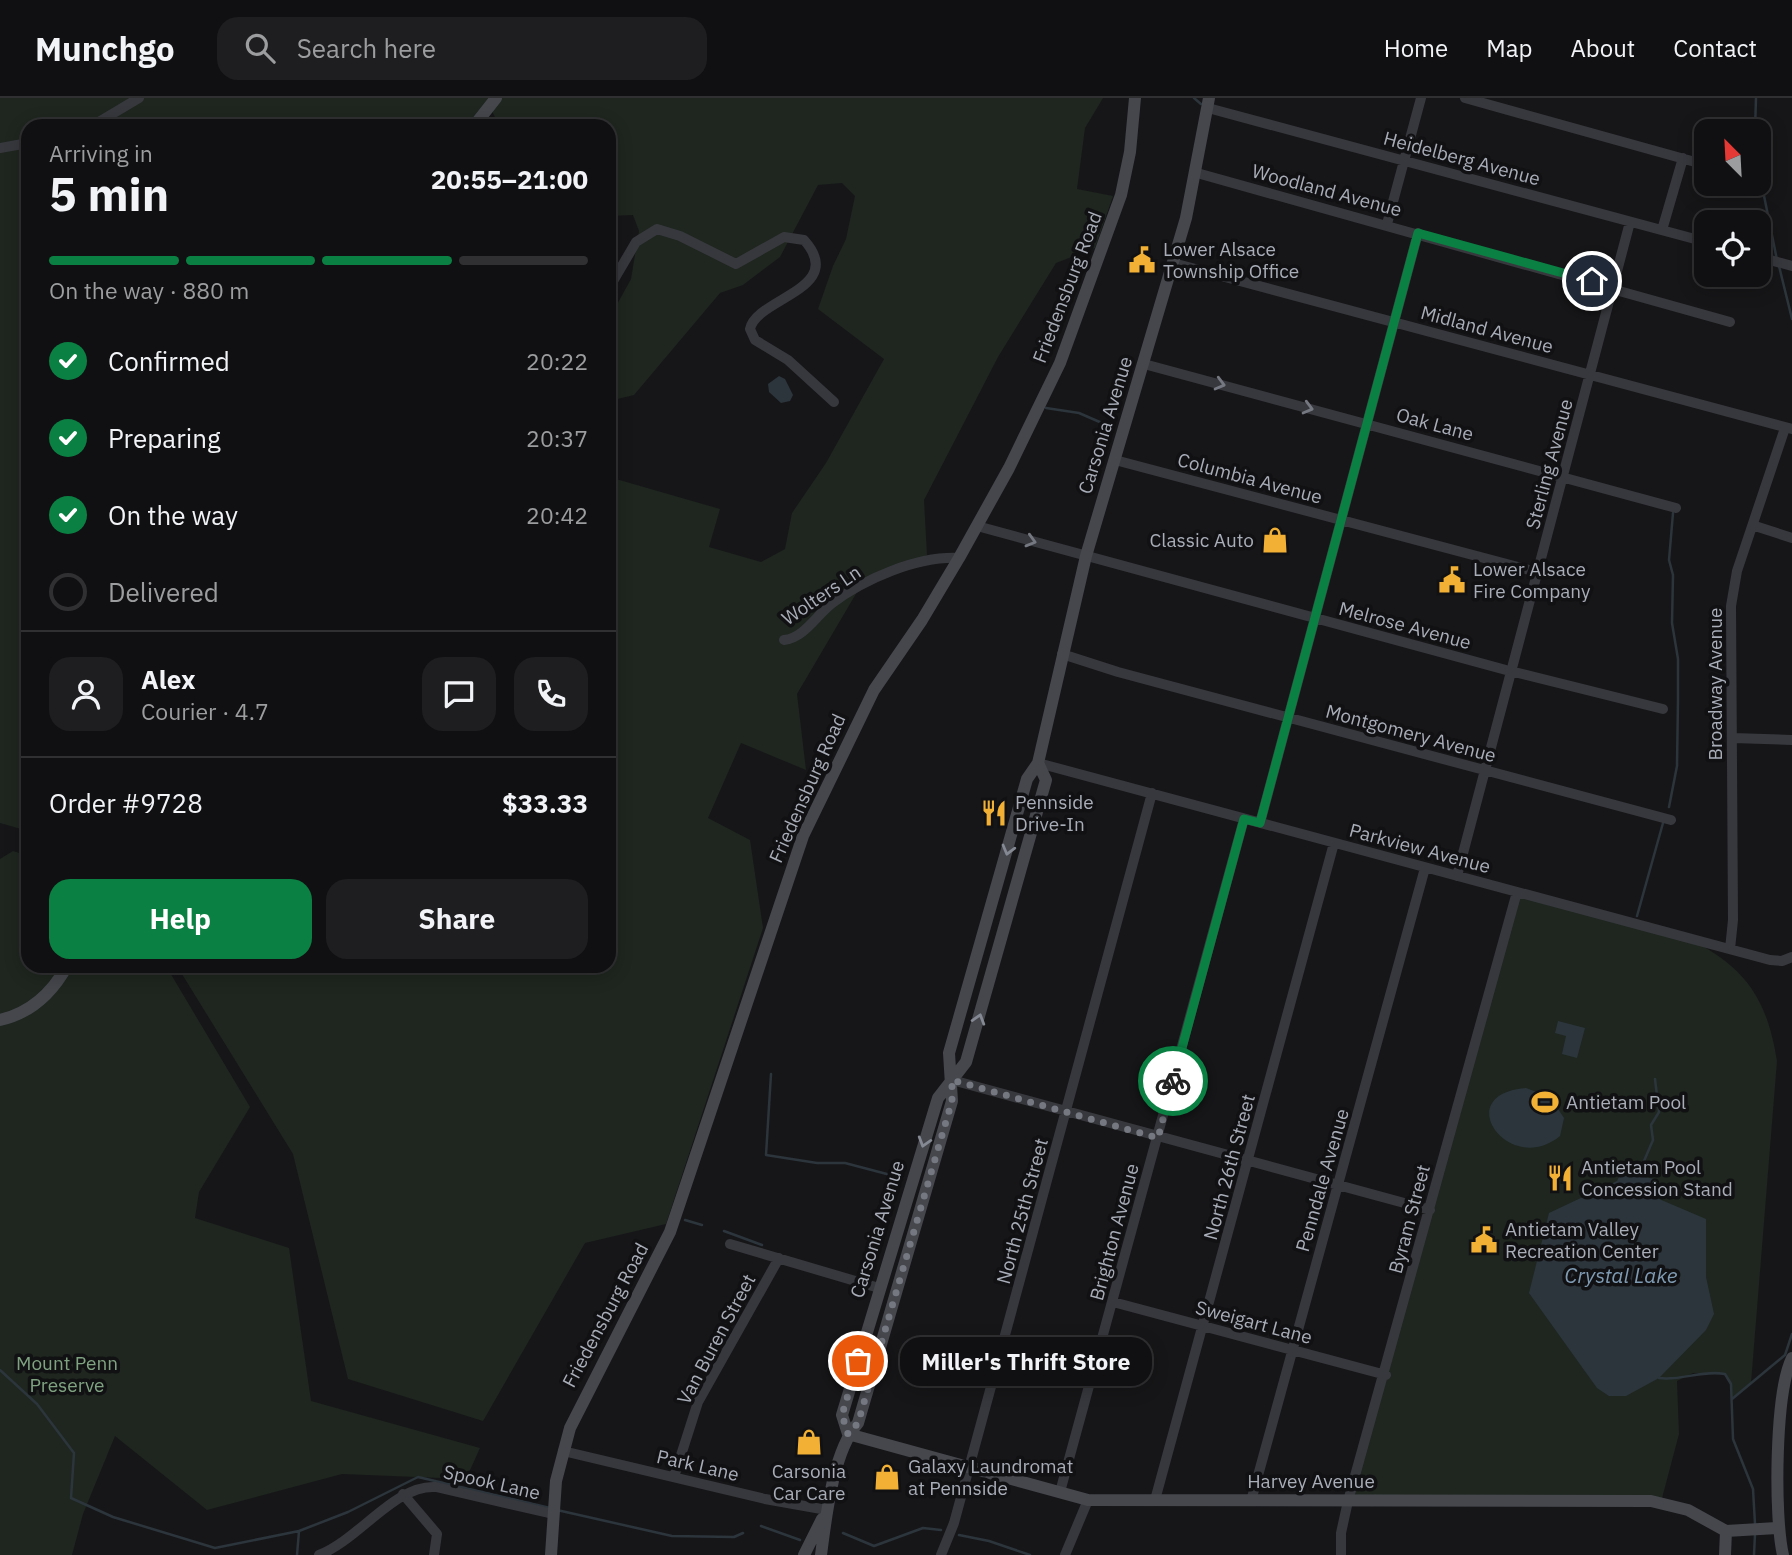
<!DOCTYPE html>
<meta charset="utf-8">
<style>
:root{--surface:#101012;--page:#1e1e20;--text:#f1f3f6;--muted:#9c9d9f;--line:#303032;--accent:#0b8043}
body{margin:0;font-family:"IBM Plex Sans",sans-serif;background:var(--page);color:var(--text);height:100vh;display:flex;flex-direction:column;font-size:26px;white-space:nowrap}
*{box-sizing:border-box;margin:0}
p{font-size:23px;color:var(--muted)}
.icon{flex:none;width:38px;height:38px;fill:none;stroke:currentColor;stroke-width:2;stroke-linecap:round;stroke-linejoin:round}
.map{position:relative;flex:1;overflow:hidden}
.panel{position:absolute;left:21px;top:21px;width:595px;height:854px;display:flex;flex-direction:column;background:var(--surface);border-radius:21px;box-shadow:0 4px 18px #0003,0 0 0 2px var(--line)}
.panel>*{flex:none}
.needle{width:46px;rotate:336deg}
.buttons{position:absolute;left:1694px;top:21px;display:grid;gap:14px}
.buttons a{display:grid;place-items:center;width:77px;height:77px;border-radius:14px;background:var(--surface);box-shadow:0 4px 18px #0003,0 0 0 2px var(--line);font-size:35px}
.pin{position:absolute;display:grid;place-items:center;width:60px;height:60px;color:#fff;margin:-30px;border:4px solid #fff;border-radius:50%;box-shadow:0 2px 7px #0007}
.courier{position:absolute;display:grid;place-items:center;width:70px;height:70px;margin:-35px;border:5px solid #0b8043;border-radius:50%;background:#fff;color:#222;box-shadow:0 2px 9px #0007}
.bubble{position:absolute;height:49px;border-radius:21px;background:var(--surface);box-shadow:0 4px 18px #0003,0 0 0 2px var(--line);font-size:23px;font-weight:800;line-height:49px;text-align:center}
.summary em{font-style:normal;font-weight:800}
.summary div{display:flex;flex-direction:column-reverse}
.summary{display:flex;align-items:center;justify-content:space-between;height:119px;padding:0 28px}
h1{font-size:46px;font-weight:800;line-height:52px}
.bar{display:grid;grid-template-columns:repeat(4,1fr);gap:10px 7px;align-content:center;height:84px;padding:0 28px}
.bar i{height:9px;border-radius:5px;background:var(--line)}
.bar .on{background:var(--accent)}
.bar p{grid-column:span 4}
.line{display:flex;align-items:center;gap:18px;padding:0 28px;border-top:2px solid var(--line)}
.line div{flex:1}
.round{display:grid;place-items:center;flex:none;width:74px;height:74px;border-radius:21px;background:var(--page)}
ol{padding:0 28px;list-style:none}
li{display:flex;align-items:center;gap:21px;height:77px}
li p{margin-inline-start:auto}
li .icon{padding:7px;border-radius:50%;background:var(--accent);color:#fff;stroke-width:4}
li:last-child{color:var(--muted)}
li i{width:38px;height:38px;border:4px solid var(--line);border-radius:50%}
.button{display:flex;gap:14px;margin-top:auto;padding:14px 28px}
.button a{flex:1;height:80px;border-radius:21px;background:var(--accent);color:#fff;font-size:28px;font-weight:800;line-height:80px;text-align:center}
.button a+a{background:var(--page);color:var(--text)}
header{display:flex;align-items:center;gap:42px;box-sizing:border-box;height:98px;padding:0 35px;background:var(--surface);border-bottom:2px solid var(--line)}
header strong{font-size:33px}
nav{display:flex;gap:38px;margin-inline-start:auto;font-size:24px}
.search{width:490px;height:63px;background:var(--page);display:flex;align-items:center;gap:18px;box-sizing:border-box;padding:0 24px;border-radius:21px;color:var(--muted);font-size:26px}
.map>svg:first-child{display:block}
.green{fill:#1e261f}
.water{fill:#2c353c}
.lines{fill:none;stroke-linecap:round;stroke-linejoin:round}
.stream{stroke:#2c353c;stroke-width:2.5}
.street{stroke:#37383d;stroke-width:10}
.secondary{stroke:#45474d;stroke-width:12}
.oneway{stroke:#757881}
.oneway2{stroke:#858993}
.done{stroke:#757880;stroke-width:7;stroke-dasharray:0 12.6}
.route{stroke:#0b8043;stroke-width:9}
.labels{text-anchor:middle;stroke-width:7;stroke-linejoin:round;paint-order:stroke}
.street-label{font-size:19px;fill:#a8adb8;stroke:#111113}
.poi-label{font-size:19px;fill:#a8adb8;stroke:#111113;text-anchor:start}
.park-label{font-size:19px;fill:#7fa381;stroke:#111113}
.water-label{font-size:21px;font-style:italic;fill:#7f9bb3;stroke:#111113}
</style>
<header>
<strong>Munchgo</strong>
<div class="search"><svg class="icon" aria-label="search" viewBox="0 0 24 24"><circle cx="10" cy="10" r="6"/><path d="M15 15l6 6"/></svg>Search here</div>
<nav><a>Home</a><a>Map</a><a>About</a><a>Contact</a></nav>
</header>
<div class="map">
<svg width="1792" height="1457" viewBox="0 0 1792 1457">
<rect width="100%" height="100%" fill="#161618"/>
<path class="green" d="M0,0H1103L1085,30L1077,91L1113,98L1095,150L1056,165L998,259L924,402L927,457L857,494L797,596L806,672L741,645L708,720L750,742L763,830L666,1126L585,1145L483,1323L348,1281L293,1056L177,868H609V379L720,411L709,449L761,464L785,451L792,415L826,365L884,261L818,211L833,168L846,141L855,98L842,85L818,87L780,159L743,187L720,195L634,297L609,303V221L631,181L639,133L633,117L609,118V28H499L491,11L478,28H28V733L0,725Z
M13,753L28,758V868H166L250,1009L199,1094L195,1120L289,1150L311,1303L480,1350L466,1381L342,1376L207,1412L115,1338L83,1416L72,1457H0V761Z
M1517,794L1687,840C1745,868 1767,900 1777,963L1751,1285L1732,1302L1731,1286L1725,1276L1693,1275L1677,1283L1679,1336L1661,1404L1348,1403Z"/>
<path class="water" d="M779,278L785,281L793,297L790,303L781,305L769,294L768,286Z
M1558,923L1585,930L1577,960L1562,956L1566,938L1555,935Z
M1526,990L1550,999L1564,1020L1560,1038C1509,1080 1449,996 1526,990Z
M1621,1075L1655,1081L1650,1091L1652,1098L1706,1121V1179L1714,1216L1706,1232L1659,1280L1626,1298H1609L1597,1290L1529,1195L1549,1115L1617,1083Z"/>
<g class="lines">
<path class="stream" d="M1194,0L1201,6
M1755,33L1756,0
M1759,73L1777,162
M1779,168L1792,221
M1046,310L1079,315L1102,325L1113,324
M1669,709L1677,668L1678,602V561L1672,525L1673,477L1669,462L1673,415
M1637,818L1663,725
M771,976L766,1057L817,1065H845L902,1080
M1638,1077L1653,1042L1651,1027L1659,1014L1655,981
M685,1122L702,1127
M724,1133L762,1147
M0,1272L37,1306L74,1355L71,1400L113,1419L215,1450L299,1433
M1659,1280C1682,1283 1700,1272 1725,1276L1731,1286L1733,1341L1753,1391L1755,1426
M1732,1301L1785,1257L1792,1236
M557,1412L672,1438L734,1439L743,1435
M761,1428L800,1442
M843,1435L874,1448L923,1430L941,1432
M959,1437L989,1443L1030,1457
M297,1457L299,1433L348,1414L418,1379L550,1410
M1754,1457L1755,1436"/>
<path class="street" d="M1465,0L1706,67
M1208,10L1706,144
M92,28L139,0
M0,50L28,45
M1197,75L1730,224
M1387,126L1421,0
M1662,132L1683,60
M1759,159L1792,168
M1173,165L1792,331
M609,190L636,144L657,131L680,138L736,166L784,139L804,142C848,191 756,200 750,231L755,242L788,262L834,304
M1144,266L1676,410
M1115,362L1537,474
M977,428L1506,572L1663,611
M1755,428L1792,440
M784,542C804,540 816,518 831,506C864,481 917,458 959,460
M1062,556L1118,574L1671,722
M1733,640L1792,642
M1038,665L1770,862L1782,863L1792,859
M1260,725L1418,135
M1457,778L1630,124
M1730,851L1733,822L1731,508L1737,473L1785,330
M952,982L1430,1112
M730,1146L879,1190
M1113,1204L1386,1277
M563,1353L765,1401L827,1412
M674,1379L698,1304L779,1160
M1060,1394L1244,721
M403,1396L437,1436L434,1457
M1155,1402L1334,745
M1251,1403L1425,770
M319,1457C360,1441 395,1386 436,1389L553,1416
M941,1457L954,1425L1152,695
M1065,1457L1088,1402
M1341,1457V1435L1348,1403L1517,794"/>
<path class="secondary" d="M474,28L496,0
M0,922C31,915 52,895 67,868
M848,1336L1088,1402L1651,1403L1688,1412L1726,1433L1777,1430
M848,1336L842,1317L934,1013L938,1000L966,964L1046,682L1038,665
M551,1457L556,1383L570,1330L670,1134L803,738L874,592L922,522L959,460L1009,370L1060,265L1121,97L1130,54L1135,0
M804,1457L822,1421
M821,1457C826,1419 833,1353 858,1325L952,1003L949,955L1027,681L1038,665L1086,458L1186,120L1209,0
M1725,1457L1726,1433
M1783,1457C1774,1418 1775,1295 1792,1260"/>
</g>
<defs><path id="oneway-chevron" d="M-2-3.5L2.5 0L-2 3.5" fill="none" stroke-width="1.6" stroke-linecap="round" stroke-linejoin="round" transform="scale(1.75)"/></defs>
<g class="oneway">
<use href="#oneway-chevron" transform="translate(1220 286) rotate(15)"/>
<use href="#oneway-chevron" transform="translate(1308 310) rotate(15)"/>
<use href="#oneway-chevron" transform="translate(1031 443) rotate(16)"/>
</g>
<g class="oneway2">
<use href="#oneway-chevron" transform="translate(1008 752) rotate(105)"/>
<use href="#oneway-chevron" transform="translate(979 921) rotate(-73)"/>
<use href="#oneway-chevron" transform="translate(924 1044) rotate(107)"/>
</g>
<g class="lines">
<path class="done" d="M858,1263L842,1317L848,1336L858,1325L952,1003V982L1158,1040L1173,983"/>
<path class="route" d="M1173,983L1244,721L1260,725L1418,135L1592,183"/>
</g>
<defs>
<g id="civic-bare" transform="scale(2.1)"><path d="M-.6-6.5H3V-4.5H.6V-3L4-1V1h2V6H-6V1h2V-1L-.6-3ZM-1.2 2.5V6h2.4V2.5Z" fill="#f2b134" stroke="#111113" stroke-width="2.5" paint-order="stroke"/></g>
<g id="shop-bare" transform="scale(2.1)"><path d="M-5-2.5h2.3a2.7 3.5 0 0 1 5.4 0H5L5.5 6h-11ZM-1.5-2.5h3a1.5 2.3 0 0 0-3 0Z" fill="#f2b134" stroke="#111113" stroke-width="2.5" paint-order="stroke"/></g>
<g id="restaurant-bare" transform="scale(2.1)"><path d="M-5-6h1v4h1v-4h1v4h1v-4h1v5L-1.5 .5V6h-2V.5L-5-1ZM5-6V6H3V1.5H1.5Q1.5-4 5-6Z" fill="#f2b134" stroke="#111113" stroke-width="2.5" paint-order="stroke"/></g>
<g id="stadium-bare" transform="scale(2.1)"><path d="M0-5a6.5 5 0 1 0 0 10a6.5 5 0 1 0 0-10ZM-3.5-1.8h7v3.6h-7Z" fill="#f2b134" stroke="#111113" stroke-width="2.5" paint-order="stroke"/></g>
</defs>
<g fill-rule="evenodd">
<use href="#civic-bare" x="1142" y="162"/>
<use href="#shop-bare" x="1275" y="442"/>
<use href="#civic-bare" x="1452" y="482"/>
<use href="#restaurant-bare" x="994" y="715"/>
<use href="#stadium-bare" x="1545" y="1004"/>
<use href="#restaurant-bare" x="1560" y="1080"/>
<use href="#civic-bare" x="1484" y="1142"/>
<use href="#shop-bare" x="809" y="1344"/>
<use href="#shop-bare" x="887" y="1379"/>
</g>
<g class="labels">
<g class="street-label">
<text transform="translate(1462 60) rotate(15)" y="7">Heidelberg Avenue</text>
<text transform="translate(1327 92) rotate(15)" y="7">Woodland Avenue</text>
<text transform="translate(1067 189) rotate(-69)" y="7">Friedensburg Road</text>
<text transform="translate(1487 231) rotate(15)" y="7">Midland Avenue</text>
<text transform="translate(1435 326) rotate(15)" y="7">Oak Lane</text>
<text transform="translate(1105 327) rotate(-73)" y="7">Carsonia Avenue</text>
<text transform="translate(1549 366) rotate(-75)" y="7">Sterling Avenue</text>
<text transform="translate(1250 380) rotate(15)" y="7">Columbia Avenue</text>
<text transform="translate(821 497) rotate(-34)" y="7">Wolters Ln</text>
<text transform="translate(1405 527) rotate(15)" y="7">Melrose Avenue</text>
<text transform="translate(1715 586) rotate(-90)" y="7">Broadway Avenue</text>
<text transform="translate(1411 635) rotate(15)" y="7">Montgomery Avenue</text>
<text transform="translate(807 690) rotate(-66)" y="7">Friedensburg Road</text>
<text transform="translate(1420 750) rotate(15)" y="7">Parkview Avenue</text>
<text transform="translate(1229 1069) rotate(-75)" y="7">North 26th Street</text>
<text transform="translate(1322 1082) rotate(-74)" y="7">Penndale Avenue</text>
<text transform="translate(1022 1113) rotate(-75)" y="7">North 25th Street</text>
<text transform="translate(1409 1121) rotate(-75)" y="7">Byram Street</text>
<text transform="translate(877 1131) rotate(-73)" y="7">Carsonia Avenue</text>
<text transform="translate(1114 1134) rotate(-75)" y="7">Brighton Avenue</text>
<text transform="translate(605 1217) rotate(-62)" y="7">Friedensburg Road</text>
<text transform="translate(1254 1224) rotate(15)" y="7">Sweigart Lane</text>
<text transform="translate(716 1241) rotate(-62)" y="7">Van Buren Street</text>
<text transform="translate(698 1367) rotate(13)" y="7">Park Lane</text>
<text x="1311" y="1390">Harvey Avenue</text>
<text transform="translate(492 1384) rotate(13)" y="7">Spook Lane</text>
</g>
<g class="poi-label">
<text x="1163" y="158">Lower Alsace<tspan x="1163" dy="22">Township Office</tspan></text>
<text x="1254" y="449" text-anchor="end">Classic Auto</text>
<text x="1473" y="478">Lower Alsace<tspan x="1473" dy="22">Fire Company</tspan></text>
<text x="1015" y="711">Pennside<tspan x="1015" dy="22">Drive-In</tspan></text>
<text x="1566" y="1011">Antietam Pool</text>
<text x="1581" y="1076">Antietam Pool<tspan x="1581" dy="22">Concession Stand</tspan></text>
<text x="1505" y="1138">Antietam Valley<tspan x="1505" dy="22">Recreation Center</tspan></text>
<text x="908" y="1375">Galaxy Laundromat<tspan x="908" dy="22">at Pennside</tspan></text>
<text x="809" y="1380" text-anchor="middle">Carsonia<tspan x="809" dy="22">Car Care</tspan></text>
</g>
<g class="park-label">
<text x="67" y="1272">Mount Penn<tspan x="67" dy="22">Preserve</tspan></text>
</g>
<g class="water-label">
<text x="1621" y="1185">Crystal Lake</text>
</g>
</g>
</svg>
<div class="buttons">
<a><svg class="needle" viewBox="-14 -14 28 28"><path d="M0-13l5 13h-10z" fill="#e53935"/><path d="M0 13l5-13h-10z" fill="#9c9d9f"/></svg></a>
<a><svg class="icon" aria-label="locate" viewBox="0 0 24 24"><circle cx="12" cy="12" r="6"/><path d="M12 2v4M12 18v4M2 12h4M18 12h4"/></svg></a>
</div>
<div class="pin" style="left:858px;top:1263px;background:#ea580c"><svg class="icon" aria-label="bag" viewBox="0 0 24 24"><path d="M5 8h14l-1 12H6zM9 8a3 3 0 0 1 6 0"/></svg></div>
<div class="pin" style="left:1592px;top:183px;background:#1f2937"><svg class="icon" aria-label="home" viewBox="0 0 24 24"><path d="M3 11l9-7 9 7M6 9v11h12V9"/></svg></div>
<div class="courier" style="left:1173px;top:983px"><svg class="icon" aria-label="bike" viewBox="0 0 24 24"><circle cx="6" cy="16" r="4"/><circle cx="18" cy="16" r="4"/><path d="M6 16l4-8h5l3 8M10 8l3 8H6M13 5h3"/></svg></div>
<div class="bubble" style="left:900px;top:1239px;width:252px">Miller's Thrift Store</div>
<section class="panel">
<div class="summary"><div><h1>5 min</h1><p>Arriving in</p></div><em>20:55–21:00</em></div>
<div class="bar"><i class="on"></i><i class="on"></i><i class="on"></i><i></i><p>On the way · 880 m</p></div>
<ol>
<li><svg class="icon" aria-label="check" viewBox="0 0 24 24"><path d="M5 12l5 5 9-10"/></svg>Confirmed<p>20:22</p></li>
<li><svg class="icon" aria-label="check" viewBox="0 0 24 24"><path d="M5 12l5 5 9-10"/></svg>Preparing<p>20:37</p></li>
<li><svg class="icon" aria-label="check" viewBox="0 0 24 24"><path d="M5 12l5 5 9-10"/></svg>On the way<p>20:42</p></li>
<li><i></i>Delivered</li>
</ol>
<div class="line" style="height:126px"><a class="round"><svg class="icon" aria-label="person" viewBox="0 0 24 24"><circle cx="12" cy="8" r="4"/><path d="M4 21q1-7 8-7t8 7"/></svg></a><div><b>Alex</b><p>Courier · 4.7</p></div><a class="round"><svg class="icon" aria-label="chat" viewBox="0 0 24 24"><path d="M4 5h16v11H9l-5 4z"/></svg></a><a class="round"><svg class="icon" aria-label="phone" viewBox="0 0 24 24"><path d="M5 4h4l2 5-3 2q2 4 5 5l2-3 5 2v4C11 20 4 13 5 4z"/></svg></a></div>
<div class="line" style="height:91px"><div>Order #9728</div><b>$33.33</b></div>
<div class="button"><a>Help</a><a>Share</a></div>
</section>
</div>
